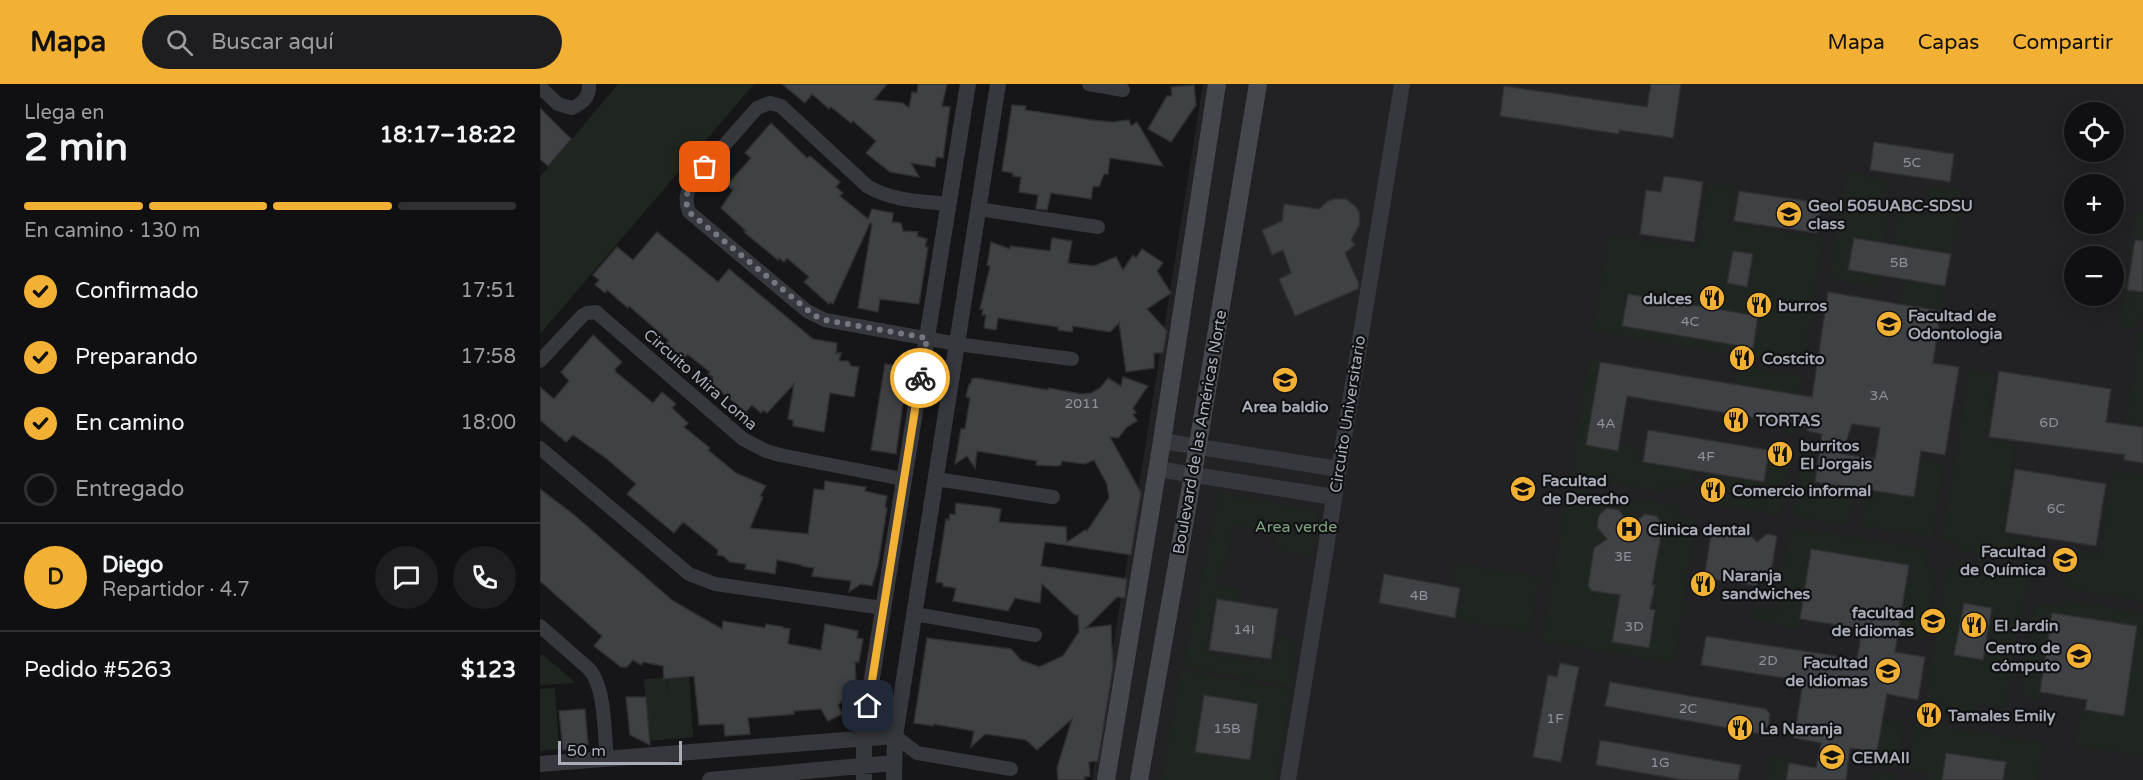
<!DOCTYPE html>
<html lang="es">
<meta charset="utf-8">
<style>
:root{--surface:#101012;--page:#1e1e20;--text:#f1f3f6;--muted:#9c9d9f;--line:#303032;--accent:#f2b134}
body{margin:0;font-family:"Varela Round",sans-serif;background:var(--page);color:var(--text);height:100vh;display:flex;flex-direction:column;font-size:22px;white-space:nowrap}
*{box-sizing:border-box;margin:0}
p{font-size:20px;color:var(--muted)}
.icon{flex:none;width:33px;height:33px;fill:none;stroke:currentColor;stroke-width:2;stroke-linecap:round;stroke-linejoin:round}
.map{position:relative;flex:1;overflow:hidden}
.sheet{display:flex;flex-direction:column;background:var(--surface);width:540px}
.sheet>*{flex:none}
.buttons{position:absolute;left:1524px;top:18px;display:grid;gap:12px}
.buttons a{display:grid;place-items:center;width:60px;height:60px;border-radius:50%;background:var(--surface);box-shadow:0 3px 15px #0003,0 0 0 2px var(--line);font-size:30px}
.scale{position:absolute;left:18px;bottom:15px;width:124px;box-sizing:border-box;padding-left:6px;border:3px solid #a8adb8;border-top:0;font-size:16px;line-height:21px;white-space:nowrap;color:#a8adb8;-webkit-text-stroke:4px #111113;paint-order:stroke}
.pin{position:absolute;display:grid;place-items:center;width:51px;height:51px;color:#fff;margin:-26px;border-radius:12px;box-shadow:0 3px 9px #0006}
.courier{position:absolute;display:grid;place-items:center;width:60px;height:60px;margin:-30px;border:4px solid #f2b134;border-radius:50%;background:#fff;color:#222;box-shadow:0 2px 8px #0007}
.head em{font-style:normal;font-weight:700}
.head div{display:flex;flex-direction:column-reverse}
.head{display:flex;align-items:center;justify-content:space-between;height:102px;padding:0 24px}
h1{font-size:39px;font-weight:700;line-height:45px}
.bar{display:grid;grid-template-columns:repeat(4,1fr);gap:9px 6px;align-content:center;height:72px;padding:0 24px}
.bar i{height:8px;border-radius:4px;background:var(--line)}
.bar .on{background:var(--accent)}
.bar p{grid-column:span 4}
.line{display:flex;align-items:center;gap:15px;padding:0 24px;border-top:2px solid var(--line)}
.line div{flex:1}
.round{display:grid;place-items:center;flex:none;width:63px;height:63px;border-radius:32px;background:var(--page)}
ol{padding:0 24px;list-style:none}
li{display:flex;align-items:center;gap:18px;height:66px}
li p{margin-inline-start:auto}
li .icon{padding:6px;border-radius:50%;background:var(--accent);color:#111;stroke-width:4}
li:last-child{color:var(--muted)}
li i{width:33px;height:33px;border:3px solid var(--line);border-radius:50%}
header{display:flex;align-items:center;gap:36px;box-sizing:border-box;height:84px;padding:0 30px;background:var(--accent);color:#111}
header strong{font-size:28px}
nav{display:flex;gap:33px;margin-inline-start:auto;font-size:21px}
.search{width:420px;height:54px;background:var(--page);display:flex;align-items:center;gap:15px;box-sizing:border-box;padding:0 21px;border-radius:33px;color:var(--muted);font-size:22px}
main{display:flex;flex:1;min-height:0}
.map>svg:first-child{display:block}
.built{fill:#222225;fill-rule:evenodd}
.green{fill:#1e261f}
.building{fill:#404145;stroke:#303034;stroke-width:1.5;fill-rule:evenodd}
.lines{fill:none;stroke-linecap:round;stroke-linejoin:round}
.minor{stroke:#37383d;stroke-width:14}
.tertiary{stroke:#37383d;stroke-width:16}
.secondary{stroke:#45474d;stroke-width:18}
.done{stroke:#757880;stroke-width:6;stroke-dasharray:0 10.8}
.route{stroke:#f2b134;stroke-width:8}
.labels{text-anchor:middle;stroke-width:4.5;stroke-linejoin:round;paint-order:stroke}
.number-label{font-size:14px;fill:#8e929b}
.poi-label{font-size:16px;font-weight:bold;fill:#a8adb8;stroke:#111113;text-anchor:start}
.street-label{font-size:16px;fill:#a8adb8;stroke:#111113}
.park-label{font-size:16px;fill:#7fa381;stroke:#111113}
</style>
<header>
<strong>Mapa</strong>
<div class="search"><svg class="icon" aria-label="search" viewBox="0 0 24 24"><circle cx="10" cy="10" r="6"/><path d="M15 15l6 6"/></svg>Buscar aquí</div>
<nav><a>Mapa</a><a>Capas</a><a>Compartir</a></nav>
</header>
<main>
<section class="sheet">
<div class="head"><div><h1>2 min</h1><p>Llega en</p></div><em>18:17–18:22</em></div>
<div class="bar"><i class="on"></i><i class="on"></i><i class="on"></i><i></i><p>En camino · 130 m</p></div>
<ol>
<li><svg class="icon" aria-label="check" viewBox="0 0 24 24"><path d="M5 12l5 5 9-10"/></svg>Confirmado<p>17:51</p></li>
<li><svg class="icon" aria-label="check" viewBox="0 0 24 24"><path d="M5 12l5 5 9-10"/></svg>Preparando<p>17:58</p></li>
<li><svg class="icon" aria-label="check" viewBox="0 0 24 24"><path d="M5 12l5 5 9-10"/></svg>En camino<p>18:00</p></li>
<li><i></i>Entregado</li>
</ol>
<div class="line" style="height:108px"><b class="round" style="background:var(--accent);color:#111">D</b><div><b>Diego</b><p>Repartidor · 4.7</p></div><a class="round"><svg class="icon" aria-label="chat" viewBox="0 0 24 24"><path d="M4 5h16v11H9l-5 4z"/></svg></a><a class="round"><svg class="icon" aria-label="phone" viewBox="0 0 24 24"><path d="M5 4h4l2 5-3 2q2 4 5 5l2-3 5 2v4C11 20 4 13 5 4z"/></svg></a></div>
<div class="line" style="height:78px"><div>Pedido #5263</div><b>$123</b></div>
</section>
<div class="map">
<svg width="1603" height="696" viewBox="0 0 1603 696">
<rect width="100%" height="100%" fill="#161618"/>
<path class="built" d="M663,0H1603V696H552ZM1534,28H1574V68H1534ZM1534,100H1574V140H1534ZM1534,172H1574V212H1534Z"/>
<path class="green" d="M78,0H214L0,250V93Z
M1306,88L1347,95L1344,112L1351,114L1343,159L1314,154L1308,185L1338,191L1336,202L1289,194Z
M1168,99L1193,103L1188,139L1283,153L1263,281L1053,247L1069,151L1158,164Z
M1389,101L1422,106L1411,170L1353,160L1360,116L1386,120Z
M1596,128L1603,129V155L1596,154L1593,173L1603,208V235L1591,244L1579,242Z
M1365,195L1405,202L1401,227L1360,220Z
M1599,247L1603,248V341L1586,338Z
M1049,276L1060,278L1046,361L1077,367L1079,360L1090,362L1103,378L1153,386L1151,401L1143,399L1142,405L1122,402L1121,407L1030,393Z
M1198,281L1262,292L1253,350L1243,349L1249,310L1195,301Z
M1429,285L1455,289L1444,355L1475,360L1461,450L1501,457L1497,479L1418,466L1419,459L1402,457Z
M1264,358L1310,365L1309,371L1279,367L1275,398L1313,404L1307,441L1253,432Z
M1229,362L1251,365L1240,431L1174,420L1176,405L1162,403L1165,388L1223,398Z
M1333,369L1403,380L1392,453L1322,442L1327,406L1374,413L1379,382L1332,374Z
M1573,386L1603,391V518L1524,504L1527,484L1515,482L1518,464L1559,470Z
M1027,405L1139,422L1137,432L1156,435L1134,579L1002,557Z
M679,409L777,427L772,471L734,466L736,447L693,441L685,482H679L676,500L699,504L697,519L675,514L666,566L674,571L733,579L738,553L758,557L750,602L643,583Z
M1250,444L1388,465L1385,483L1397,485L1384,555L1358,551L1369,481L1272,465L1259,544L1211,535L1213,522L1237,526Z
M1415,476L1489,488L1464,624L1437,620L1433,636L1383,629L1407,483L1414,484Z
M915,479L999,493L989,549L917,536L923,501L911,499Z
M1523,516L1603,529V672L1535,662L1540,629L1545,626L1546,616L1500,609L1499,615L1479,611L1496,518L1521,523Z
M2,570L36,599L0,601V572Z
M640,586L751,605L736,696H622Z
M149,592L153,653L108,657L104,595L126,594L128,610L127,593Z
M15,604L19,665L0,667V605Z
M1343,635L1364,638L1357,684L1319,678L1321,666L1337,668Z
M1376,638L1503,659L1497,696H1463L1466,678L1406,669L1402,696H1384L1385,688L1367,685Z
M1231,671L1250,674L1246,696H1227Z
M1333,687L1356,691L1355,696H1332Z"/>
<path class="building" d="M242,0H347L334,16L363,19L369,24L372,8L377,9L378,0H407L402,22L410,23L403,74L396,73L395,83L371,79L379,93L350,88L326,69L336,57L313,37L311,39L291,23L289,25L272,10L265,19Z
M1111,0H1141L1133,54L1079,46V50L960,32L964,2L1107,23Z
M654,1L656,21L631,58L608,45L627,12H632L631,3Z
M472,21L486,22L485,26L552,36L572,38L589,36L591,42L597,38L623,82L570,74L568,90H564L559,103L553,102L551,115L511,109L507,126L496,125L498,111L479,108L481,93L473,92V89L462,87Z
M0,24L31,55L8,82L0,75Z
M231,39L267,74L270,72L300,98L296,103L303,109L300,112L328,135L332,125L353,129L352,138L361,139L363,147L378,148L377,152L387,155L385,163H388L379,220L340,215L338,228L318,224L332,140L330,139L293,220L290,218L289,220L264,198L269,193L247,174L244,178L239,174L238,176L204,148L206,147L181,124L193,106L187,101L211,74L205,69Z
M1334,58L1414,70L1410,98L1330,86Z
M1124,92L1163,98L1154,158L1100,150L1106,106L1121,108Z
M1199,107L1281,119L1277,149L1194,137Z
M794,115H806L816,123L819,128L820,140L811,156L815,161L805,169L819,200L818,205L755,232L739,195L751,189L743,166L732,171L722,146L742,137L744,120L779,125L788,117Z
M117,148L178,198L189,185L273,255L297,259L296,269H301L299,277H308L311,282L319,283L314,313L290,309L284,348L253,342V336L248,335L254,300L227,329L223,326L221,329L212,321L206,328L169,298L173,293L168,290L170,288L147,270L144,275L126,259L129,257L89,222L88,224L67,206L65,209L55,201L59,196L53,191L77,163L93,176Z
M512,154L532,157L528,179L554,182L576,173L583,186L593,171L596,174L602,165L623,179L617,187L631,209L607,225L627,247L623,269H614V284L586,288L579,239L570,248L533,242L532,248L518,246V243L458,234L456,246L444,244L446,231H442L443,225H440L450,182L447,181L451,158L470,165V162L510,167Z
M1314,154L1411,170L1405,202L1308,186Z
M1595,156L1603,157V208L1587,206Z
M1193,167L1213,170L1207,203L1187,199Z
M1288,208L1401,227L1393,279L1419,283L1405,371L1381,367L1374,413L1275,398L1282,350L1267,347V343L1087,312L1078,367L1046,361L1060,278L1272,313ZM1312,340L1340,344L1335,375L1302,370Z
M1088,210L1218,232L1213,264L1082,242Z
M53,251L82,278L75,285L76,288L113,319L122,308L136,320L132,324L148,339L144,343L170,364L168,366L196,389L226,402L220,412L223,413L210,444L268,450L274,405L284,406L285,397L326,403L325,407L347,412L345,423L347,424L338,481L332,502L321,500L309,508L311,497L272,492L274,484L262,482V481L237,476L235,490L205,485L206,480L190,478L183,472L177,471L178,466L143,438L134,449L87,410L96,400L67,375L33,351L26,358L0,336V303L14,315L29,297L21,288Z
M345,280L368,283L356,370L331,366Z
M1459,287L1571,305L1566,338L1603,343V379L1584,376L1585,371L1449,353Z
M583,293L608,302L593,324L596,329L593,330L597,337L587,343L578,354L570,353L601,409L591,471L505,458L501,482L587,495L585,514L577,513L546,544L571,541L573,584L558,677L549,678L550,692L544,693L545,696H518L517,684L532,635L497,666L486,656L445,650L431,663L434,647L394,640L393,642L374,639L387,554L471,565L481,576L499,583L523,572L539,548L538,531H535L502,500L500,519L475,514L468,527L413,517L416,504L403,502V499L396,498L406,435L409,436L410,430L415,431L416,419L449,423L461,425L459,438L526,443L527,458L545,446L547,447L569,414L567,400L554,376L545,380L522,377L521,381L516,382L496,381L497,377L437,367L435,384L427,372L415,380L421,345H425L430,314L426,313L429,300H431L432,295L437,294L508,306L509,304L541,310L551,309L560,304L568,294L581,302Z
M1108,346L1229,366L1224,398L1103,378Z
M1475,385L1566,400L1556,462L1465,448Z
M0,405L33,430L133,517L182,545L183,537L225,544L226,540L243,543V544L250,545L248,560L281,566L285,540L318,547L317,554L323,555L319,578H315L316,597L309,611L298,621L302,630L288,637L281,625L254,627V630L245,631L208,634L210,650L185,652L184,640L159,641L154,592L124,595L123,582L103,578L101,581L93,576L87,583H81L54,562L62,552L0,497Z
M1067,424L1079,426L1085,435L1097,437L1105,430L1116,432L1123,440L1112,501H1115L1110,525L1115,526L1109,564L1072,558L1080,511L1052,507L1048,502L1054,464L1067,455L1057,443L1059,431Z
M1172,445L1210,451L1217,458L1227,450L1237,452L1231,489L1220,487L1217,502L1164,494Z
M1271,465L1369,481L1355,568L1385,573L1378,616L1347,610L1337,668L1310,664L1306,696H1246L1249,679L1276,684L1281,659L1254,654L1263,597L1161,581L1166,552L1317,575L1322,545L1260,535Z
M844,490L920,504L915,534L839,519Z
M677,515L738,525L731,575L669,566Z
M1424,519L1452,524L1443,576L1414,571Z
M1512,529L1597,542L1584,632L1545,626L1547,616L1500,608Z
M1020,579L1039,583L1021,678L993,673L1008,591L1017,593Z
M1070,598L1226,625L1230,630L1229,641L1221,650L1065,622Z
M664,611L718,620L710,676L655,668Z
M86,613H106L110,661L90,651Z
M45,625L48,660L35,662V665L23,666L19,627Z
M1060,656L1201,681L1198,696H1143L1056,681Z
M1406,669L1466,678L1463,696H1402Z"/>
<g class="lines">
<path class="minor" d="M549,0L583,6
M0,3L18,20L32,24C43,19 50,13 49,0
M409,120C380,117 352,117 327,102L241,22L230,19L217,24L152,98C146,109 145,117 149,128L267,227L285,236L417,260L532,275
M438,125L558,143
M0,277L43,231L47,229L56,228L203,355L226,367L240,371L363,395
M0,364L149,490L175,500L343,524
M396,395L513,413
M375,530L495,551
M0,542L48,584C66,602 64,650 67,675
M355,652L377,669L471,685"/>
<path class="tertiary" d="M622,357L798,385
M617,385L794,413
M0,680L355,652
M170,696L353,679
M324,696V654L330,606L428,0
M354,696L355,652L458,0
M748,696L862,0"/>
<path class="secondary" d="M566,696L622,357L677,0
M599,696L653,390L718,0"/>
</g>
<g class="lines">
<path class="done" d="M165,83C153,97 141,109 149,128L275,232L285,236L387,254L380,294"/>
<path class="route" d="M328,622L380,294"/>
</g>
<defs>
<g id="university-disc" transform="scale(1.35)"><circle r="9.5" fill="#f2b134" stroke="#111113"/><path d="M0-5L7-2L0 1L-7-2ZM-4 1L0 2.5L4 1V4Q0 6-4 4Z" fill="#111"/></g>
<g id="restaurant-disc" transform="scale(1.35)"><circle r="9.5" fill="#f2b134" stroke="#111113"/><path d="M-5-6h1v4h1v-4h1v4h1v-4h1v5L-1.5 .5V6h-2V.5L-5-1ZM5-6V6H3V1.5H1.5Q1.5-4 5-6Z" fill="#111"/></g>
<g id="school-disc" transform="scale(1.35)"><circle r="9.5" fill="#f2b134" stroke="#111113"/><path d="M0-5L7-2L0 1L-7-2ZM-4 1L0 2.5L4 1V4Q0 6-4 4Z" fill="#111"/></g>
<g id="hospital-disc" transform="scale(1.35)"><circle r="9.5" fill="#f2b134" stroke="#111113"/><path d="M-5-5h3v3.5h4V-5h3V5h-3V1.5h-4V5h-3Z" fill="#111"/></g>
</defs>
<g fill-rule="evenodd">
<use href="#university-disc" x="1249" y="130"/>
<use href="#restaurant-disc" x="1172" y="214"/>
<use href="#restaurant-disc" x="1219" y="221"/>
<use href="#university-disc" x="1349" y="240"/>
<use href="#restaurant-disc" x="1202" y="274"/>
<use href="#school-disc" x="745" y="296"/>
<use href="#restaurant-disc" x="1196" y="336"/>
<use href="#restaurant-disc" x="1240" y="370"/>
<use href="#university-disc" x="983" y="405"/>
<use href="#restaurant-disc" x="1173" y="406"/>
<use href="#hospital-disc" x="1089" y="445"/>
<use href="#school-disc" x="1525" y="476"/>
<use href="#restaurant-disc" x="1163" y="500"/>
<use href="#school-disc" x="1393" y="537"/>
<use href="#restaurant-disc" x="1434" y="541"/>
<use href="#university-disc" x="1539" y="572"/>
<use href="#university-disc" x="1348" y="587"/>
<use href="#restaurant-disc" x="1389" y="631"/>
<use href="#restaurant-disc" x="1200" y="644"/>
<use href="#university-disc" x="1292" y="673"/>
</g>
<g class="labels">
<g class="number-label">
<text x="1372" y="83">5C</text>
<text x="1359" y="183">5B</text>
<text x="1150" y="242">4C</text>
<text x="1339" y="316">3A</text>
<text x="542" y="324">2011</text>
<text x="1509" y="343">6D</text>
<text x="1066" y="344">4A</text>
<text x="1166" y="377">4F</text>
<text x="1516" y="429">6C</text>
<text x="1083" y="477">3E</text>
<text x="879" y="516">4B</text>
<text x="1094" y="547">3D</text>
<text x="704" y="550">14I</text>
<text x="1228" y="581">2D</text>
<text x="1148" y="629">2C</text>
<text x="1015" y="639">1F</text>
<text x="687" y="649">15B</text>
<text x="1120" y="683">1G</text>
</g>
<g class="poi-label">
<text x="1268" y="127">Geol 505UABC-SDSU<tspan x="1268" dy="18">class</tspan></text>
<text x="1152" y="220" text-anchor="end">dulces</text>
<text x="1238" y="227">burros</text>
<text x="1368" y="237">Facultad de<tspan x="1368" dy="18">Odontologia</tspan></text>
<text x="1222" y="280">Costcito</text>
<text x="745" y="328" text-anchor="middle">Area baldio</text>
<text x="1216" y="342">TORTAS</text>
<text x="1260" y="367">burritos<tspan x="1260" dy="18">El Jorgais</tspan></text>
<text x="1002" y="402">Facultad<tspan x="1002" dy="18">de Derecho</tspan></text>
<text x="1192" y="412">Comercio informal</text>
<text x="1108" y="451">Clinica dental</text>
<text x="1506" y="473" text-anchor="end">Facultad<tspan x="1506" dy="18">de Química</tspan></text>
<text x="1182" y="497">Naranja<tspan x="1182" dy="18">sandwiches</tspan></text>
<text x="1374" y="534" text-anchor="end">facultad<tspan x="1374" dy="18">de idiomas</tspan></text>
<text x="1454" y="547">El Jardin</text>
<text x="1520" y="569" text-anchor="end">Centro de<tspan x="1520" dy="18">cómputo</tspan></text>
<text x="1328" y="584" text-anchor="end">Facultad<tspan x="1328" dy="18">de Idiomas</tspan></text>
<text x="1408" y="637">Tamales Emily</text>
<text x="1220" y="650">La Naranja</text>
<text x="1312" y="679">CEMAII</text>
</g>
<g class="street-label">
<text transform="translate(161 295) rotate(41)" y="6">Circuito Mira Loma</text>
<text transform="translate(807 330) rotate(-81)" y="6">Circuito Universitario</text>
<text transform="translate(659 348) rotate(-80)" y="6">Boulevard de las Américas Norte</text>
</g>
<g class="park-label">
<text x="756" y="448">Area verde</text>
</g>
</g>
</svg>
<div class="buttons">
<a><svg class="icon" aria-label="locate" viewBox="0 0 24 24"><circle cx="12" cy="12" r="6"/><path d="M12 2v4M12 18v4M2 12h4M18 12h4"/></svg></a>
<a>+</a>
<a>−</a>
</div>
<div class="scale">50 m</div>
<div class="pin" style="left:165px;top:83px;background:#ea580c"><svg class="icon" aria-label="bag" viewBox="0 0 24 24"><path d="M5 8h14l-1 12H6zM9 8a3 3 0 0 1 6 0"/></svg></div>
<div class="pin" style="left:328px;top:622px;background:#1f2937"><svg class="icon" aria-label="home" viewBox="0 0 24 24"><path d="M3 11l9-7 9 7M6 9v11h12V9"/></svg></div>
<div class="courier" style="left:380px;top:294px"><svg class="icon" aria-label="bike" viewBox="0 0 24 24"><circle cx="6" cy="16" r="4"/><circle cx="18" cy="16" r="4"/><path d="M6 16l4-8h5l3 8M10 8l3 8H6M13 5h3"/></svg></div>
</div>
</main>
